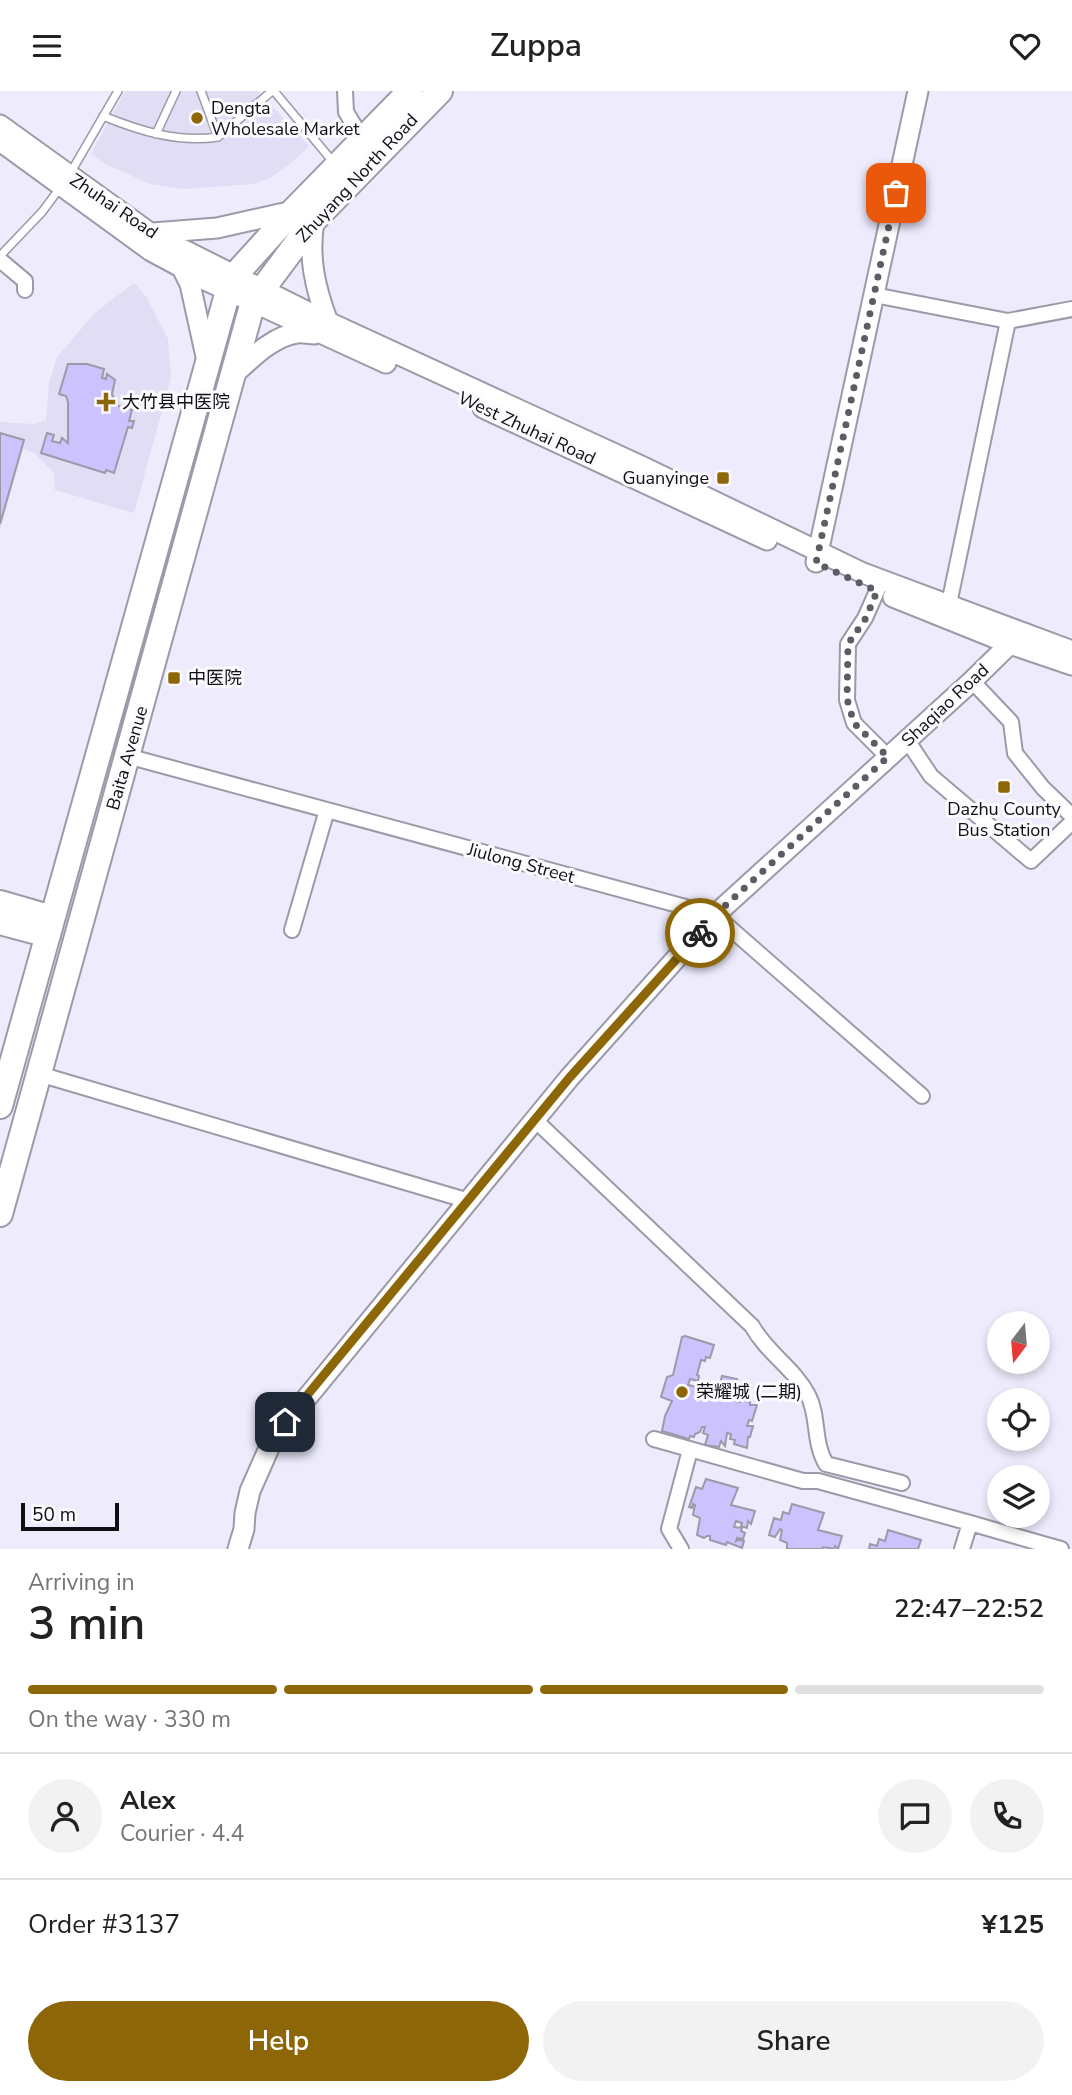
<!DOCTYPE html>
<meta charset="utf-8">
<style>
:root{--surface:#fff;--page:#f2f2f2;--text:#222;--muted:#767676;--line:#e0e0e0;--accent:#8c6607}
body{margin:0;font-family:"Nunito Sans","Noto Sans SC",sans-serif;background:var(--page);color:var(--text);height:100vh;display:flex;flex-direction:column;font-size:26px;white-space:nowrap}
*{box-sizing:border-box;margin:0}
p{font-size:23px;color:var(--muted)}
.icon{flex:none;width:38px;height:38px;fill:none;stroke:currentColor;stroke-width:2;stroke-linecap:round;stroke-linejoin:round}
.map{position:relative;height:1458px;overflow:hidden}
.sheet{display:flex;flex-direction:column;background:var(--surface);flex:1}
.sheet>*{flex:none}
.needle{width:46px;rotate:196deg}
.fabs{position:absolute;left:987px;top:1220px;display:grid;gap:14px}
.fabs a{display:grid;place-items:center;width:63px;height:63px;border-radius:50%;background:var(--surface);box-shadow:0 4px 10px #0003;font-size:35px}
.scale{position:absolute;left:21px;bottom:18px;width:98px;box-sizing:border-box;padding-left:7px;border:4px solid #100f14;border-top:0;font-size:19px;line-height:24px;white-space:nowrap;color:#100f14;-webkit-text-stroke:5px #fbfafe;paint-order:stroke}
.pin{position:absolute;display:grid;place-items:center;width:60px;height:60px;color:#fff;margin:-30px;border-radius:14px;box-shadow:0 4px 10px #0006}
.courier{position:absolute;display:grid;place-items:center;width:70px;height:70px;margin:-35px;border:5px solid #8c6607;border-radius:50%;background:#fff;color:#222;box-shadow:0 2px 9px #0007}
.head em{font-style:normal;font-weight:600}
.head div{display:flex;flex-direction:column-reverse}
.head{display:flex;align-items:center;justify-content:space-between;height:119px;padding:0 28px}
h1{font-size:46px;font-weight:600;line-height:52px}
.bar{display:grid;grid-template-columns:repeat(4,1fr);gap:10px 7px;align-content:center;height:84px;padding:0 28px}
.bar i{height:9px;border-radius:5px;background:var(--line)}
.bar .selected{background:var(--accent)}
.bar p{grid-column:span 4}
.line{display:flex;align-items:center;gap:18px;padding:0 28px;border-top:2px solid var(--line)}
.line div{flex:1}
.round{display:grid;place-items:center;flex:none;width:74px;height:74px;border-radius:37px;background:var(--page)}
.action{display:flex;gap:14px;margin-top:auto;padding:14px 28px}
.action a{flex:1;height:80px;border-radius:42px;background:var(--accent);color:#fff;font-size:28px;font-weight:600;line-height:80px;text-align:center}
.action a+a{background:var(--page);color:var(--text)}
header{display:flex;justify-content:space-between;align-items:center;height:91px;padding:0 28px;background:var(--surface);font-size:32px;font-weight:600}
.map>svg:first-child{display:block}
.built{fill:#e0ddf4}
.building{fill:#ccc2fd;stroke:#9c9aa9;stroke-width:2}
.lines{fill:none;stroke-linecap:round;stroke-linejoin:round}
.lane-casing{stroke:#9c9aa9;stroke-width:10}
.street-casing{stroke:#9c9aa9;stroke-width:18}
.secondary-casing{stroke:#9c9aa9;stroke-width:23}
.highway-casing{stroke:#9c9aa9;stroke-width:28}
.lane{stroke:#fff;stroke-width:7}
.street{stroke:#fff;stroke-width:14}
.secondary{stroke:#fff;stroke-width:19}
.highway{stroke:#fff;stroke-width:24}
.done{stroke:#5d5c65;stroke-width:7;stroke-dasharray:0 12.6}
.route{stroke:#8c6607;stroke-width:9}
.poi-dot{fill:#8c6607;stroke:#fbfafe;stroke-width:2.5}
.labels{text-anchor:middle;stroke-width:6;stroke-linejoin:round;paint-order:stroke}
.poi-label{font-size:18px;fill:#100f14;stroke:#fbfafe;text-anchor:start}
.street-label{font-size:18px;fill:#100f14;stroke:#fbfafe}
</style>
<header><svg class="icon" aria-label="menu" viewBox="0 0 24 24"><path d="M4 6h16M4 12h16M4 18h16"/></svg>Zuppa<svg class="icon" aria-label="heart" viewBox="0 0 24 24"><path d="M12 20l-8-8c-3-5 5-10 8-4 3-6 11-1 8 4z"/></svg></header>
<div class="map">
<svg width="1072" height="1458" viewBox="0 0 1072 1458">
<rect width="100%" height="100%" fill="#edebfc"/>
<path class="built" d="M125,0H258L309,55L289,74L268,88L253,93L183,98L150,93L108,74L91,63Z
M134,192L147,207L168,248L171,287L134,422L55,399L54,382L33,361L23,358L0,439V331L33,333L46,330L49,292L57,266L96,221Z"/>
<path class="building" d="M68,273H87L104,278L102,287L106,288L107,283L115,289L112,303L118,315L132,319L129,330H134L132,337L128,336L114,382L106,379L105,382L41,362L47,342L54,344L52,350L60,352L62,347L68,352V311L66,305L59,303Z
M0,342L24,349L0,433Z
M685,1245L714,1254L710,1267L706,1266L705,1270L701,1269L697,1284L699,1285L698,1290L690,1288L688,1294L698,1296L697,1300L704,1302L707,1298L713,1300L714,1297H720L719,1296L722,1285L737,1288V1303H739L737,1311H740L741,1309L750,1311V1314H757L752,1330L749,1329L747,1335H753L750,1346H748L747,1357L734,1353L735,1349L730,1348L731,1343L727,1342L725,1355L721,1350L719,1356L705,1354L708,1344L703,1342L705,1336H702L700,1341L695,1343L694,1346L690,1345L689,1348L662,1340L665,1325L672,1310L661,1306L667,1286L673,1284L682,1246Z
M706,1388L738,1397L731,1414L755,1420L751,1433L748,1430L747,1437L741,1435L742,1432L736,1430L734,1436L742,1437L741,1440L745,1442L743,1448L737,1447L736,1450L738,1449L744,1450L742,1457L727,1451L726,1454L710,1449V1445H707L704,1447L697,1444L700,1427L693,1424L695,1414L693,1413L692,1417L689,1416L696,1396L702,1398Z
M792,1413L824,1422L818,1439L842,1445L838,1458L835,1455L834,1458L823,1456L822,1458H787V1452L780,1449L782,1439L780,1438L775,1446L769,1444L774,1427L781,1429L783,1421L789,1423Z
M888,1439L921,1449L918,1458H869L870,1453L877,1455L879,1448L885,1450Z"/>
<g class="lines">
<g class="lane-casing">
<path id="lane" d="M274,0L334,72
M103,25C140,40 178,52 218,46L201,0
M156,43L176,0
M218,46L272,0
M71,81L118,0
M0,165L42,121L60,97"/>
</g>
<g class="street-casing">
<path id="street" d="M345,0L346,21L363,49
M0,169L25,190V199
M874,204L1008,230L949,513
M1008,230L1072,218
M877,500L865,527L848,553L847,609L854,632L888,666
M972,590L1011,631L1015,662L1043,697L1072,725
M907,649L931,685L1031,770L1072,731
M127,665L715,824L922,1005
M292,839L327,719
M39,983L469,1110
M535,1029L752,1235C767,1262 794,1277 808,1304C819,1325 813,1351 826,1373L902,1392
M654,1348L803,1390H818L970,1432
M1043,1453L1061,1458
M681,1458L669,1438L690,1359
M962,1458L970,1432L1043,1453L1041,1458"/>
</g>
<g class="secondary-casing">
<path id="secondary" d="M0,34L150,142L328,231L641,375L863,482L1072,560
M0,50L151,160L205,189L386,272
M314,130C308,166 315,197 328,231
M153,142L217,137L293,120
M182,177L190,193L207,270
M234,283C251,268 273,245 297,242C302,241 309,243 314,243
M483,317L767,449
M816,471L918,0
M893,506L1010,553L1072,574
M238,1458L244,1438L245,1422L250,1400L273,1348L570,986L715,824L972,590L1021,542"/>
</g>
<g class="highway-casing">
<path id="highway" d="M0,812L52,827
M0,831L48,844
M0,1015L228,200L235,184L293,120L410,0
M0,1123L253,211L314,129L440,0"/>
</g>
<use href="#lane" class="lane"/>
<use href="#street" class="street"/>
<use href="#secondary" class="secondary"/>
<use href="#highway" class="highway"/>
</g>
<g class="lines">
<path class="done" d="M700,842L715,824L888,666L854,632L847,608L848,553L866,527L877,500L816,472L896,102"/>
<path class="route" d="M285,1331L570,986L700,842"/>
</g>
<g class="poi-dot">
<circle cx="197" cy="27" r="7"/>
<path d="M102.5 300.5h7v7h7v7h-7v7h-7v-7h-7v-7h7z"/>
<rect x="716" y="380" width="14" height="14" rx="3.5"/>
<rect x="167" y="580" width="14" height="14" rx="3.5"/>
<rect x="997" y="689" width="14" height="14" rx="3.5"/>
<circle cx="682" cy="1301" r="7"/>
</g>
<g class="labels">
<g class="poi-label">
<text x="211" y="23">Dengta<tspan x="211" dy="21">Wholesale Market</tspan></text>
<text x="122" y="317">大竹县中医院</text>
<text x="709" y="393" text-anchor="end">Guanyinge</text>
<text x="188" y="593">中医院</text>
<text x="1004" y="724" text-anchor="middle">Dazhu County<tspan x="1004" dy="21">Bus Station</tspan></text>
<text x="696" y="1307">荣耀城 (二期)</text>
</g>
<g class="street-label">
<text transform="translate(357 87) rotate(-47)" y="6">Zhuyang North Road</text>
<text transform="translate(114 115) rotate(34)" y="6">Zhuhai Road</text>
<text transform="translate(527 337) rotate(25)" y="6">West Zhuhai Road</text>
<text transform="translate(945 614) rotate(-43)" y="6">Shaqiao Road</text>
<text transform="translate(127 667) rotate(-74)" y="6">Baita Avenue</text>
<text transform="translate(521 772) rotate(15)" y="6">Jiulong Street</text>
</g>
</g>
</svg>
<div class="fabs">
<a><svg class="needle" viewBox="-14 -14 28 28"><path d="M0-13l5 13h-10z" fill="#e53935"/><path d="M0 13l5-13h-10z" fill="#767676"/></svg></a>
<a><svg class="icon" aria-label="locate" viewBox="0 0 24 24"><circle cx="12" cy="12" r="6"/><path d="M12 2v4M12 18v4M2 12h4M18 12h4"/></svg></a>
<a><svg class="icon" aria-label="layers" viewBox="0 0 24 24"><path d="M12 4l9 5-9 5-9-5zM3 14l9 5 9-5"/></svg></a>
</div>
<div class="scale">50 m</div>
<div class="pin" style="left:896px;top:102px;background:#ea580c"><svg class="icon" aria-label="bag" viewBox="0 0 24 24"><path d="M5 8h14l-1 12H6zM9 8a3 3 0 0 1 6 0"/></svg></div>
<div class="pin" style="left:285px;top:1331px;background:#1f2937"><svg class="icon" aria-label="home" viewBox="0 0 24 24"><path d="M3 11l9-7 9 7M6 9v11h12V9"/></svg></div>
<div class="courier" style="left:700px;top:842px"><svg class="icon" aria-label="bike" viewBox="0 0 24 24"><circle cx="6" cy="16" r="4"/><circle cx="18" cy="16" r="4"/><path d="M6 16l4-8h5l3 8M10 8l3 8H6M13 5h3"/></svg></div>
</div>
<section class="sheet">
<div class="head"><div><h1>3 min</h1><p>Arriving in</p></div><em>22:47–22:52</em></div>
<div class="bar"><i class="selected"></i><i class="selected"></i><i class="selected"></i><i></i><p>On the way · 330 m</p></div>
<div class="line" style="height:126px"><a class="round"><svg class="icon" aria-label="person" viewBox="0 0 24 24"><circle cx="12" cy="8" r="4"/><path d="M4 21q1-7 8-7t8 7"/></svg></a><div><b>Alex</b><p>Courier · 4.4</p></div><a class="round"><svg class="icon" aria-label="chat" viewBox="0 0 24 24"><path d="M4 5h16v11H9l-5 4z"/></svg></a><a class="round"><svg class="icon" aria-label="phone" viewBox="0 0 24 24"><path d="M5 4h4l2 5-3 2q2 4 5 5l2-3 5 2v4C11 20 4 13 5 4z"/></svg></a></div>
<div class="line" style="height:91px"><div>Order #3137</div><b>¥125</b></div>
<div class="action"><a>Help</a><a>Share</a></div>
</section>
